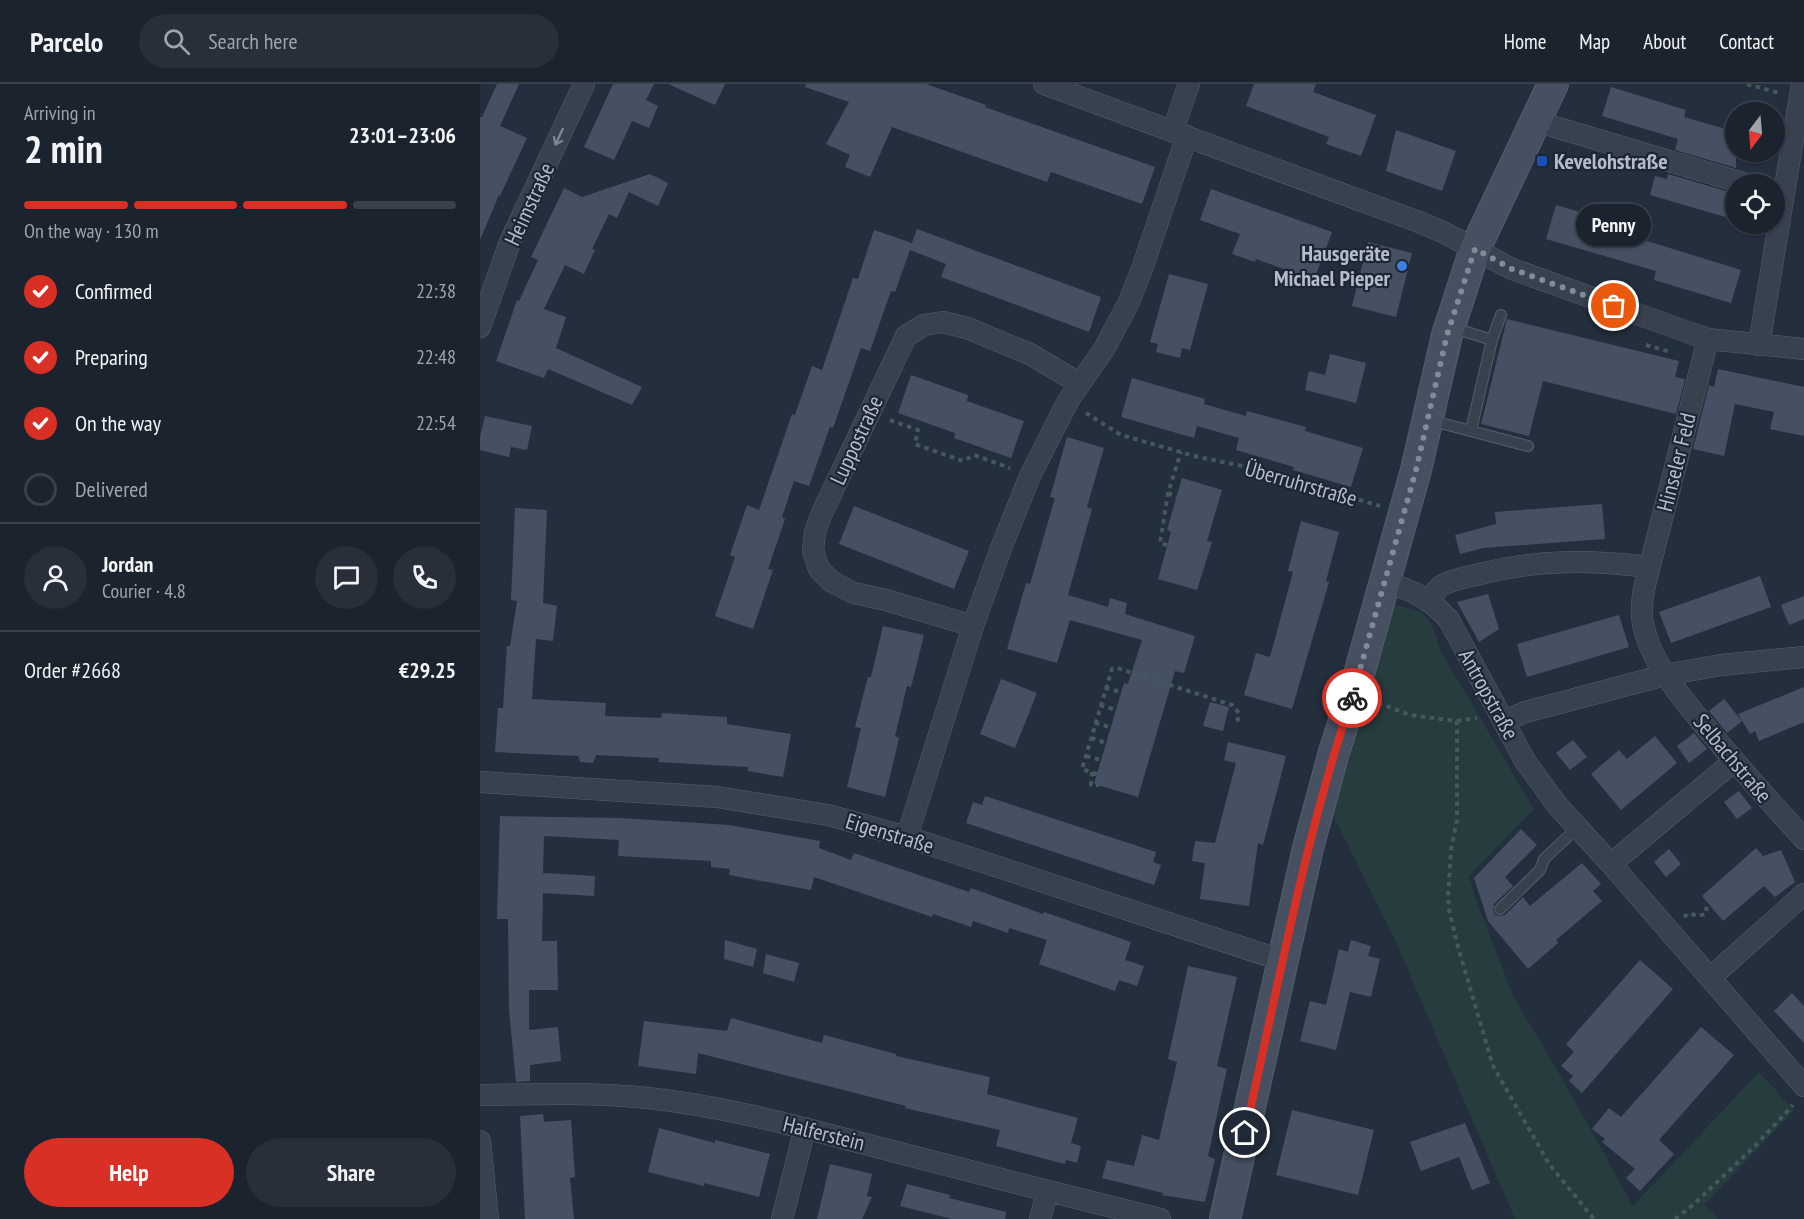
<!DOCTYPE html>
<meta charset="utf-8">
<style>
:root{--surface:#1b232e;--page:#282f3a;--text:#f1f3f6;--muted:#a0a4aa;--line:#39404a;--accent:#d93025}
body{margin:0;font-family:"PT Sans Narrow",sans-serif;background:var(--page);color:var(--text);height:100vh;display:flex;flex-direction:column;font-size:22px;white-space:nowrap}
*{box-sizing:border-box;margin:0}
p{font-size:20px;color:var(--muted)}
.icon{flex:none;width:33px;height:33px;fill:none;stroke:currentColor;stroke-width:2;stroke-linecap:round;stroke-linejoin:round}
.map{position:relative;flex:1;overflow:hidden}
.drawer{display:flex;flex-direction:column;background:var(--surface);width:480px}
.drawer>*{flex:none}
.needle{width:39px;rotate:196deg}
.controls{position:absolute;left:1245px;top:18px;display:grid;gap:12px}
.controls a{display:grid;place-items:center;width:60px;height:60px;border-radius:50%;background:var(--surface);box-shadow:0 2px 4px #0004,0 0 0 2px var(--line);font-size:30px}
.pin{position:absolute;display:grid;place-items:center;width:51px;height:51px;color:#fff;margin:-26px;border:3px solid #fff;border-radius:50%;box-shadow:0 2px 6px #0007}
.courier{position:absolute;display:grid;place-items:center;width:60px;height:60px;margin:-30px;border:4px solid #d93025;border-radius:50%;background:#fff;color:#222;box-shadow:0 2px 8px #0007}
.bubble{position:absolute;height:42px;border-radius:21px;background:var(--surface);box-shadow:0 2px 4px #0004,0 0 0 2px var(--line);font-size:20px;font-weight:700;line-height:42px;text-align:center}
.headline em{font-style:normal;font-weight:700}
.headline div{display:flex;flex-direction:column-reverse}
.headline{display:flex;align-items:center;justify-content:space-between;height:102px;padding:0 24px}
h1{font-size:39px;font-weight:700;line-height:45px}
.bar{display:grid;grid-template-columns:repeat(4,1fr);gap:9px 6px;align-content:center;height:72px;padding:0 24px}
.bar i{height:8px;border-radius:4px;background:var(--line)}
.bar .on{background:var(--accent)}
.bar p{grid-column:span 4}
.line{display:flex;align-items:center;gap:15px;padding:0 24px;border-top:2px solid var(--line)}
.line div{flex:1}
.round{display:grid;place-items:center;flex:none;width:63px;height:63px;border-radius:32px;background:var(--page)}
ol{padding:0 24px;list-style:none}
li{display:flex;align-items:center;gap:18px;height:66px}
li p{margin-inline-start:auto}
li .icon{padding:6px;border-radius:50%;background:var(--accent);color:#fff;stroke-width:4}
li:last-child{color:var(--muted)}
li i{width:33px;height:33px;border:3px solid var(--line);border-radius:50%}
.button{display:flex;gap:12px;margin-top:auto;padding:12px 24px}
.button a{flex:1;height:69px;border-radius:36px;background:var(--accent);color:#fff;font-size:24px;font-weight:700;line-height:69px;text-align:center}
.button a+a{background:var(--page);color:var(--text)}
header{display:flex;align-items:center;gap:36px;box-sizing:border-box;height:84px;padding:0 30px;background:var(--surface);border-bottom:2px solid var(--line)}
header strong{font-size:28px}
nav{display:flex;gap:33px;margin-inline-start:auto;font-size:21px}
.search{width:420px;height:54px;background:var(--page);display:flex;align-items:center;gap:15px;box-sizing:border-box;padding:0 21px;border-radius:33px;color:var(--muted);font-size:22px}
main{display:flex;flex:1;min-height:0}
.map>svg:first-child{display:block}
.green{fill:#263c3f}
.building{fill:#455162}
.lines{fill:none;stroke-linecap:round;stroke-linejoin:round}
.service-casing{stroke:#565f6c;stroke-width:12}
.minor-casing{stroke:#565f6c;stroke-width:22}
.secondary-casing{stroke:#565f6c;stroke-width:32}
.path{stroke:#44595c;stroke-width:4;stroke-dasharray:4.5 4.5;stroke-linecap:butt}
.service{stroke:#38414e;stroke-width:10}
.minor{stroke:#38414e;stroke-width:21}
.secondary{stroke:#465061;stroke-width:30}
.oneway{stroke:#7c8592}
.done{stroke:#828b98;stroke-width:6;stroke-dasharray:0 10.8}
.route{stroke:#d93025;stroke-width:8}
.transit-dot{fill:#1a4fb4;stroke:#1d2633;stroke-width:2}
.shop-dot{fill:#3f7fe0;stroke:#1d2633;stroke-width:2}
.labels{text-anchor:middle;stroke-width:4.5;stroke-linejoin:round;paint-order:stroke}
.poi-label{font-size:22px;font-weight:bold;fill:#b4bcc9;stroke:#1d2633;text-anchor:start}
.street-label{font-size:22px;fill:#b4bcc9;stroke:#1d2633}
</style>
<header>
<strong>Parcelo</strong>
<div class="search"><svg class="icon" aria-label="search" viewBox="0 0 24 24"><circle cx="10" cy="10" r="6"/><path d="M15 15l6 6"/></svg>Search here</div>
<nav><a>Home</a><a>Map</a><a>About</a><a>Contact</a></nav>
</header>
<main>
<section class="drawer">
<div class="headline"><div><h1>2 min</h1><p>Arriving in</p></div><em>23:01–23:06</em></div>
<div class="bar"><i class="on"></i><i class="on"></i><i class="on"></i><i></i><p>On the way · 130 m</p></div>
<ol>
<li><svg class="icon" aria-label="check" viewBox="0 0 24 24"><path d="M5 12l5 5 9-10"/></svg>Confirmed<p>22:38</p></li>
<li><svg class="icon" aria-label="check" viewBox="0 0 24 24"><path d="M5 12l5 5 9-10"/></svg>Preparing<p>22:48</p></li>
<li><svg class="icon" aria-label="check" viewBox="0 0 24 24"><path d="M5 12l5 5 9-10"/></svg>On the way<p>22:54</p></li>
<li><i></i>Delivered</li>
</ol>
<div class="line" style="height:108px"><a class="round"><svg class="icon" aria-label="person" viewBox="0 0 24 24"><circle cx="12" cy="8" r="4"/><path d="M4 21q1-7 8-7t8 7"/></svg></a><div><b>Jordan</b><p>Courier · 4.8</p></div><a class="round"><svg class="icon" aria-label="chat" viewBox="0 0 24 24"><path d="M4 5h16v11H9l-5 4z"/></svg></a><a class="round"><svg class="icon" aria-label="phone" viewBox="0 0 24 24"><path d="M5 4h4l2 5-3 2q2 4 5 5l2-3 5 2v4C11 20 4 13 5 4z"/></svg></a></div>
<div class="line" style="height:78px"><div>Order #2668</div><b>€29.25</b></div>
<div class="button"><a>Help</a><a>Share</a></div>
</section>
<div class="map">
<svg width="1324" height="1135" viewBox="0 0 1324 1135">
<rect width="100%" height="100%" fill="#242f3e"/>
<path class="green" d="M913,520L942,528L953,543L960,566L1054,725L989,792L998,821L1034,914L1091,1010L1153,1122L1279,988L1314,1026L1224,1121L1239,1135H1035L915,856L850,725Z"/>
<path class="building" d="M17,0H39L20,42L47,54L20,112L19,111L0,156V33H2Z
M133,0H174L166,16L178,22L169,44L152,37L134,76L104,63Z
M188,0H245L235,21Z
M326,0H446L506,21L505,23L675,83L662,120L571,88L567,98L412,43L390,93L365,83L370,71L346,60L369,18L325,3Z
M774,0H836L833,8L896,31L881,72L846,60L849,53L766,22Z
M1131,3L1206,26L1204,33L1256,48V84L1195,66L1198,55L1122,32Z
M916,46L976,67L962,107L906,87Z
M170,90L188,99L178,122L149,108L137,134L129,130L112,165L115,166L104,190L85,181L64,225L86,233L76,264L162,303L152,321L68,285L64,294L16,277L37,216L39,217L58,176L51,173L84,104L102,113Z
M1188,90L1256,110V136L1170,111L1175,92L1187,95Z
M731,105L852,148L834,196L776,175L775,178L752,170L760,150L720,136Z
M1076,121L1154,144L1151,152L1261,186L1251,219L1174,196L1176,187L1066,155Z
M437,145L621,213L609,248L461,193L466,180L430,166L415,208L411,207L390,267L381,264L353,344L350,343L329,402L314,397L302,433L305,435L288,485L293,486L273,545L235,532L255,473L250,471L267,421L279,426L312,330L315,331L332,282L342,286L373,194L378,195L394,146L432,159L430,164Z
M888,158L932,169L916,233L872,222Z
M689,190L728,200L710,266L702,264L700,274L676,268L678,260L670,258Z
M1027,235L1199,277L1195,293L1205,295L1196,330L1063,297L1049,352L1001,340Z
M850,270L886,279L876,319L825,306L829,287L845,291Z
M1238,285L1324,303V352L1290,345L1294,328L1255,320L1244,372L1213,365L1229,301L1234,303Z
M431,291L488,311L487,317L544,337L531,374L474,354L475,349L418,329Z
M652,294L725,315L724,320L766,332L767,327L826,343L825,347L883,364L871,403L813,386L814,383L756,366L759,354L717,342L714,354L641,333Z
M5,332L52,342L47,366L31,363L29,373L0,366V353Z
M587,353L624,364L607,423L612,425L588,511L628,523L630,514L647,519L645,530L715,552L704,589L695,587L658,713L614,700L644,599L648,600L662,556L590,536L577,579L527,565L546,499L550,500L575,414L570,413Z
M702,394L742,406L727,457L732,458L717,506L678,495L691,448L687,446Z
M1122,420L1125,455L1003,464L980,470L975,451L1016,440L1015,428Z
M374,422L489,467L474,505L359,460Z
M35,424L67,426L63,519L77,522L73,557L56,555L52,615L126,619L125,632L181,634L182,629L247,633V640L311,650L303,693L268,687V683L178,678L179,674L116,671L113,679L100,678L98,672L15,668L18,624H23L27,562H30L37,517L31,516Z
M821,437L859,448L846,497L849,498L812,625L764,611L776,569L790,573L813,488L808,487Z
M1280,492L1291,523L1191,559L1179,528Z
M1008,510L1019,545L999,558L977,518Z
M1324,512V535L1309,541L1301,521Z
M1139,531L1149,563L1047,593L1037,560Z
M403,542L444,551L431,603L427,602L415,652L419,654L405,713L367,703L381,644L375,643L388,593H391Z
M521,595L557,609L535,664L500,650Z
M1324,603V638L1279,657L1275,647L1270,650L1258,630Z
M1244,615L1262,637L1247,649L1229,627Z
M730,618L749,623L743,647L723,642Z
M1214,649L1227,665L1209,679L1197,662Z
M1175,652L1197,679L1141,726L1111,690L1139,666L1147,675Z
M1093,656L1107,673L1090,686L1076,669Z
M748,658L806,672L783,761L778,759L769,822L720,815L725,779L712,777L715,757L735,759L756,679L744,676Z
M1259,707L1272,724L1257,735L1244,718Z
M505,712L676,768L673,778L681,781L674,801L486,739L493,718L502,721Z
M20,732L140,734L249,741L340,757L339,764L371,776L374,769L489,808L491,804L563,830L564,828L651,858L645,876L664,882L657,902L639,896L635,907L559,880L567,856L529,844L528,849L493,837L491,843L453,830L452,833L334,793L331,806L249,791L250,785L231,783V777L138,772L139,756L64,752L63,789L115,792L114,812L63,809L62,857H77L78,906H49V946L78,943L81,977L50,981V997L36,998L29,926L28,835H17Z
M1041,745L1057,761L1025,793L1033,802L1014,820L1013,826L1015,831L1019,832L1025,831L1043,813L1050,822L1102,779L1121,800L1113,807L1122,817L1076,856L1078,859L1048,885L1008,837L994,794Z
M1276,764L1283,772L1301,766L1315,798L1295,813L1284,802L1243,837L1222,812Z
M1189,765L1201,780L1186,793L1174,778Z
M245,856L277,865L273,883L244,875Z
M871,856L891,862L888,872L900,875L891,913L870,908L856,966L820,957L830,917L846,921L859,865L868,868Z
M286,870L319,879L314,898L283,889Z
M1160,876L1193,905L1102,1009L1089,997L1093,992L1081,982L1094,968L1086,960Z
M708,882L757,893L737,982L747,985L728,1072L735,1075L725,1118L682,1111L683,1109L622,1094L627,1076L654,1082L662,1051L679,1056L697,978L688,975Z
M1312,909L1324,922V959L1294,927Z
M251,934L342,959L344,951L416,970V972L510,993L507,1010L598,1034L591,1059L601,1062L597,1079L586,1076L585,1080L516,1062L520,1046L425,1024L426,1022L218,969L216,990L158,982L164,937L247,947Z
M1221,943L1254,971L1179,1056L1194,1070L1160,1107L1146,1094L1155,1085L1122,1058L1125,1055L1112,1045L1129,1024L1141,1033Z
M812,1026L894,1046L878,1111L796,1091Z
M63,1030L64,1038L91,1036L95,1093L90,1094L94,1135H45L40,1032Z
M985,1039L1010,1099L992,1106L979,1073L941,1087L930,1058Z
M179,1044L235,1059V1056L290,1070L279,1113L224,1099V1102L168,1088Z
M350,1080L392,1090L387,1112L392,1113L382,1135H337Z
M427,1100L470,1111L469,1114L526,1128L525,1135H472L420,1122Z"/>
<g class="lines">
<g class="service-casing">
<path id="service" d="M971,243L1012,256
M949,336L1048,362
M991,346L1012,256L1021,231
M1020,825L1060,786L1064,775L1097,744"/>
</g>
<g class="minor-casing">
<path id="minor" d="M564,0L939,138L963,148L1032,185L1213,250L1228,255L1324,265
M1055,37L1266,100
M693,46L709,0
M0,243L30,158L104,0
M1228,255L1165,501C1161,519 1160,534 1166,551C1176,585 1202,613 1223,640C1256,679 1289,717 1324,755
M1279,261L1322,0
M905,498C932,506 951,515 969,536L1045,677L1077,721L1131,780L1324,1002
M948,516C952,512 956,506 961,502C972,495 988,493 1000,490C1059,475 1110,476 1169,483
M493,542L406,516L374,509L352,498L339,485L333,467L335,448L342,429L426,252L444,241L463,238L487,244L550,270L599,299
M1025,637L1045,628L1185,591L1241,581L1324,573
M0,698L237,713L348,731L427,753L804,877
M427,753L493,542L521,464L550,392L588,317L624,265L648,220L662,185L707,52
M1131,780L1254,677
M1230,894L1324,810
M0,1011C56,1010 112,1008 168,1014C251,1023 331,1046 412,1067C501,1090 591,1113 680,1135
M0,1057L8,1135
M302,1135L325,1044
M560,1135L567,1108"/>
</g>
<g class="secondary-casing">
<path id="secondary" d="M745,1135L828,764L854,668L879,590L936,386L967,251L995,165L1073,0"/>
</g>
<path class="path" d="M1267,0L1299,9
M1166,261L1191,268
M606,329L641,351L718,373L768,383L900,422
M410,336L438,346L435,360L483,377L494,371L530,384
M688,409L697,413
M687,461L680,459L688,409L701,368
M625,604L641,608
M898,619L930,631L977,637V736L971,766L968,813L969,826L978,863L1013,982L1069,1080L1114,1135
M620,621L636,626
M977,637L997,634
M615,639L630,643
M611,654L626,659
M606,672L621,676
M612,688L611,701H619
M617,690L602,685L632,585L637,584L752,621L759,629L757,640
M1204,833L1209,829L1217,832L1226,830L1227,819
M1195,1135L1213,1121L1276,1061L1313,1021"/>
<use href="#service" class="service"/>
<use href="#minor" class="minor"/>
<use href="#secondary" class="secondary"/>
</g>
<defs><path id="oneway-shaft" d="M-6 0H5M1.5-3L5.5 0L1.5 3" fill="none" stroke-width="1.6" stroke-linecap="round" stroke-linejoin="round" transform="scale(1.5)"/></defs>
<use class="oneway" href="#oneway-shaft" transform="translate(79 53) rotate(115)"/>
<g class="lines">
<path class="done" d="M872,614L936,386L967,251L995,165L1032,185L1134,222"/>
<path class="route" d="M765,1049C798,904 824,756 872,614"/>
</g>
<rect class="transit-dot" x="1056" y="71" width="12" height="12" rx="3"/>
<circle class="shop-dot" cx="922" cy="182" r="6"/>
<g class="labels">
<g class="poi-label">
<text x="1074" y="85">Kevelohstraße</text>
<text x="910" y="177" text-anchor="end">Hausgeräte<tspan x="910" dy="25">Michael Pieper</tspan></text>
</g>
<g class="street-label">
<text transform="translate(49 120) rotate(-65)" y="8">Heimstraße</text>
<text transform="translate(376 356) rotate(-65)" y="8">Luppostraße</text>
<text transform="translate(1196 378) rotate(-76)" y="8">Hinseler Feld</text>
<text transform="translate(821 399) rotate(16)" y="8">Überruhrstraße</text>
<text transform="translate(1009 610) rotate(61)" y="8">Antropstraße</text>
<text transform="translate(1253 674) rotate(50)" y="8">Selbachstraße</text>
<text transform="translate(410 749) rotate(17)" y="8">Eigenstraße</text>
<text transform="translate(344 1049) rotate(14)" y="8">Halferstein</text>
</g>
</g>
</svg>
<div class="controls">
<a><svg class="needle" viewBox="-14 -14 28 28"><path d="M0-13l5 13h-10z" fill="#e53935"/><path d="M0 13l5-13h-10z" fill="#a0a4aa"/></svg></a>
<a><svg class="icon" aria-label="locate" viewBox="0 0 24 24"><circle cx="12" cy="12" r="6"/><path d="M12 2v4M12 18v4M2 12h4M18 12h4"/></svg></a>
</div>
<div class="pin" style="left:1134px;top:222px;background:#ea580c"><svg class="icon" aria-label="bag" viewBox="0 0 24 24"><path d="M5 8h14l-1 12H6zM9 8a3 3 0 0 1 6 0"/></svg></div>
<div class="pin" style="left:765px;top:1049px;background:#1f2937"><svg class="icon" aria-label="home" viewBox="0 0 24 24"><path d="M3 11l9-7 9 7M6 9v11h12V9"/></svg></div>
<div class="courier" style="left:872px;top:614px"><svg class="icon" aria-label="bike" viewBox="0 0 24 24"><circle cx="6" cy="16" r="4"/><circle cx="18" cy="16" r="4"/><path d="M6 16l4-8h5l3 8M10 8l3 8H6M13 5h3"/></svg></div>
<div class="bubble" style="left:1096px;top:120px;width:75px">Penny</div>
</div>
</main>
